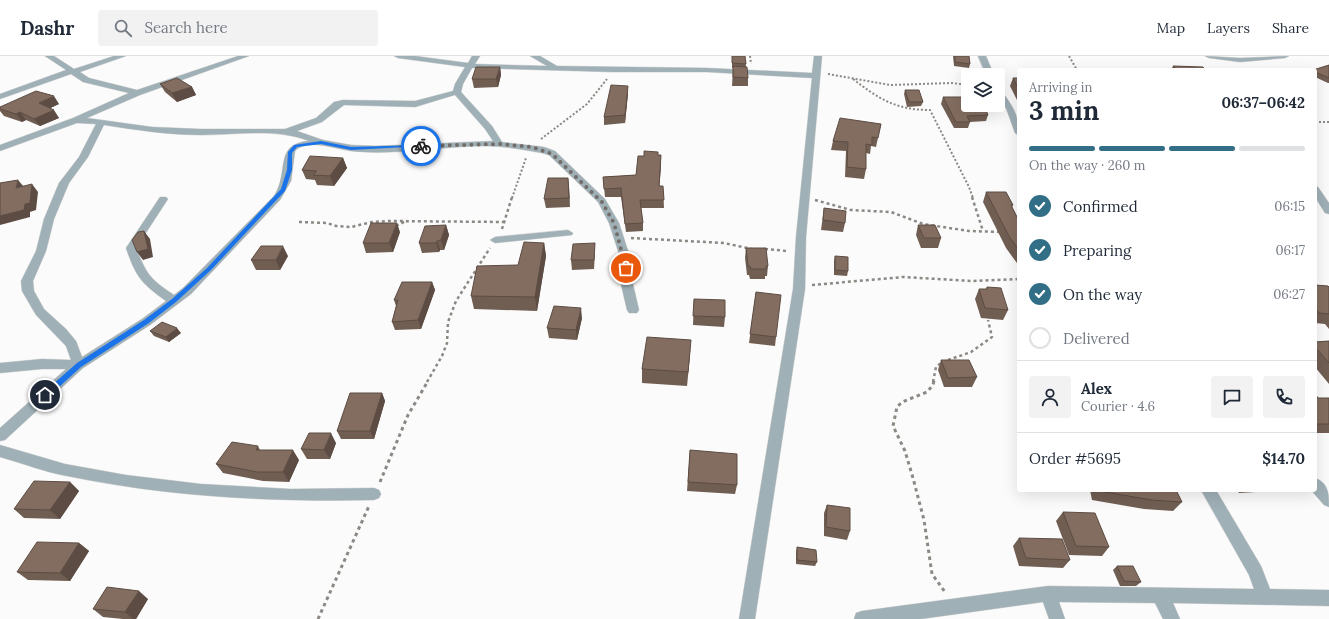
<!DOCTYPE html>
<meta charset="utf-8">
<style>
:root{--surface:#fff;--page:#f2f2f3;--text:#1f2937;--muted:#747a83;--line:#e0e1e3;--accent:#326f86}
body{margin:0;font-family:Lora,serif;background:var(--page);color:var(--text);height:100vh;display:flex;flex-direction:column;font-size:15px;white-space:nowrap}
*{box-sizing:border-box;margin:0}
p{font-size:13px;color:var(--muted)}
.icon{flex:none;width:22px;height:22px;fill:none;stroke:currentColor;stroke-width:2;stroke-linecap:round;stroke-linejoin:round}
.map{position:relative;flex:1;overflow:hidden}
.panel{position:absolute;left:1017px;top:12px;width:300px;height:424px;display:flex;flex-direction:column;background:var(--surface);border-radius:4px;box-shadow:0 4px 16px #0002}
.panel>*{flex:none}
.fabs{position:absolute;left:961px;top:12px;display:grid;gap:8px}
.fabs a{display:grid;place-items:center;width:44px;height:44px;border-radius:4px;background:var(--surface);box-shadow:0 4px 16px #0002;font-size:20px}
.pin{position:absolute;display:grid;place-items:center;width:34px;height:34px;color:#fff;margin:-17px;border:2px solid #fff;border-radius:50%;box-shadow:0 1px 4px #0007}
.courier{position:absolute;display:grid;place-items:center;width:40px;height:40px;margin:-20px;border:3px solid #1a73e8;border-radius:50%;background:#fff;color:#222;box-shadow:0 1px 5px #0007}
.summary em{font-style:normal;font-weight:700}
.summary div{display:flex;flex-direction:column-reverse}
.summary{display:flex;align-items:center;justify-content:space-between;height:68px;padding:0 12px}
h1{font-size:26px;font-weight:700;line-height:30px}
.bar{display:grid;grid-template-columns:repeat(4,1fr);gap:6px 4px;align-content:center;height:48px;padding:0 12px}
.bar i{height:5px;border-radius:3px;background:var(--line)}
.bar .current{background:var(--accent)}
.bar p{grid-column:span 4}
.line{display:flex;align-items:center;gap:10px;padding:0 12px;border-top:1px solid var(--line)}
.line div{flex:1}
.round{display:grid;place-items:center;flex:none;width:42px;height:42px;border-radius:4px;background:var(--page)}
ol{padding:0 12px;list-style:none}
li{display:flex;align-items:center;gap:12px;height:44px}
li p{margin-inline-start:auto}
li .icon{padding:4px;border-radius:50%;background:var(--accent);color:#fff;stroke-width:4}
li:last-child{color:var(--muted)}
li i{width:22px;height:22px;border:2px solid var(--line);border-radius:50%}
header{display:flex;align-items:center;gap:24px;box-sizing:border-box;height:56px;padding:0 20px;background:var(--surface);border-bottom:1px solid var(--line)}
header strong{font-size:19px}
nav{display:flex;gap:22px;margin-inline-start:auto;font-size:14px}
.search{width:280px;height:36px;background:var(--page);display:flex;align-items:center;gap:10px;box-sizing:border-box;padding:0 14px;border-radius:4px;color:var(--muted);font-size:15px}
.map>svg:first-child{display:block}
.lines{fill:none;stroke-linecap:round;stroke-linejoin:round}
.street-casing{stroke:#d9d8d7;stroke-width:1}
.path-far2{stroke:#8c8884;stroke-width:2;stroke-dasharray:2 2;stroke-linecap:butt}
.path-far1{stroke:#8c8884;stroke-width:2.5;stroke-dasharray:3 3;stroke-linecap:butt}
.path{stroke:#8c8884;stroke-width:3;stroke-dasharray:3.5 3.5;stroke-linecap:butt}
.street{fill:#a0b0b7;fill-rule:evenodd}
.wall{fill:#715e53}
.shaded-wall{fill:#5c4c43}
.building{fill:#836d60;stroke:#5c4c43}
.route{fill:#1a73e8}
.done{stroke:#726d69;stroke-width:4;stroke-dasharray:0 7.2}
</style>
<header>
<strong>Dashr</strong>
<div class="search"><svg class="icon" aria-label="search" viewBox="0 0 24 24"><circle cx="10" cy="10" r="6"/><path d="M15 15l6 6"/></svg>Search here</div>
<nav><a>Map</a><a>Layers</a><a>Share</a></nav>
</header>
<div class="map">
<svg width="1329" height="563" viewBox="0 0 1329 563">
<rect width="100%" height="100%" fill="#fbfbfb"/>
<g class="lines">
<g class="street-casing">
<path id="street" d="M45,0H54L74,13L114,0H126L80,16L89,22L137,34L238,0H249L140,39L87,62L152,71L200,73H285L316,62L334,46L343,44L415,45L453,35L455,28L465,11L398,2L394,0H415L468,7L472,0H480L475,8L547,10L530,0H540L557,10L707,12L812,17L814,0H822L806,181L805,233L755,563H739L793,233L796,181L812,22L707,16H613L472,12L463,28L461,36L492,70L502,86L544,91L555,95L605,143L619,167L629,198L632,224L639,254L637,257H629L627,254L620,224L619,198L609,167L598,146L549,99L542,97C524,94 504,90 485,90C441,90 395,100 351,95C336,93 307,82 295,95L291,125L280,144L191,238L150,269L83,312L5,384L0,385V372L66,313H42L0,317V307L42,303L71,304L66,290L36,259L22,235L21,225L36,195L44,163L59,127L79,101L96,68L77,67L0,95V89L73,62L129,37L83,26L71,18L0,43V38L66,14ZM455,39L485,73L493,85L375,90L351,89L323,84L297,75L322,66L344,49L415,51ZM104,69C136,74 169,79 202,79C237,79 275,72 309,85C273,88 290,116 274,140L183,232L174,239C150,223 147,219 136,192L168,143L166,141H160L126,192C136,221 141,227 166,245L142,263L82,301L76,285L66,273L44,253L34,235L33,225L46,195L54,163L69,127L88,101Z
M978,0H986L994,19H986Z
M1205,0L1240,2L1289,0L1285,2L1240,6L1209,2Z
M998,34H1001C1013,51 1019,58 1019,80L1015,77L1006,52L998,42Z
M1315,130L1318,131L1329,147V158L1325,157L1315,141Z
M568,174L573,177L572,179L495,187L490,184L495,181Z
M0,389L65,408L126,419L201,428L291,433L374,432L379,434L381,438L379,442L374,444C270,446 169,441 67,420C44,416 22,407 0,401Z
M1315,422C1329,427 1329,439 1329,451L1324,449L1311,434H1315Z
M1201,434H1216L1261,510L1270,533L1329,534V550L1173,547L1180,563H1163L1155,547L1059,546L1065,563H1049L1043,546L921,563H854L856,557L862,555L1048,530L1254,533L1249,519Z"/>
</g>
<path class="path-far2" d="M750,0L751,8
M1069,0L1077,14
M828,18L890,29L952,27L968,29
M853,23C879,43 896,54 930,54L969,131L973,142
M1315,66H1329
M541,83L587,48L607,23
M512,142L526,102"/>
<path class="path-far1" d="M972,141L983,175
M815,144L851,154L891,156L923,168L969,175L1001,176
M299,166L327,167L336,170L351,171L372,166L389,165L505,166
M396,170L406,165
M502,173L512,141
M631,182L724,187L752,193
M765,193L787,195
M812,229L903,221L972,225L1019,223
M948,304L971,296L992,281L988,264
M427,326L442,300L447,287L448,266L456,245L490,192
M933,326L936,311L941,307"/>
<path class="path" d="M934,325L933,329L927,336L902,346L897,351L893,370L905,395L913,422L924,464L932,518L945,536
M380,426L408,359L428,325
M318,563L369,450"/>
<use href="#street" class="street"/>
</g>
<path class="wall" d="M732,0H745L746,11L748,22V30H732L733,12H732Z
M953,0H969L970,8L969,12L954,10Z
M1329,9V27H1328L1315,21V14Z
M1173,10L1205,14H1171Z
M500,11L501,19L498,31L474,32L472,23Z
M1013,22H1019V48L1010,30Z
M160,28L192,31L196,39L177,46L165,36Z
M905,34L923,46L921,50L907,51L904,38Z
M628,37L625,67L604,69V61Z
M963,39L988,59L986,65L970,66L968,72H954L941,48L943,41H963Z
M59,48L50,52L59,62L40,70L26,64L22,66L4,60L0,55V51Z
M881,68L876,91L871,90L870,98L866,97V113L864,123L845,121L846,95L831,94L833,85Z
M658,99L661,108L659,130H663L664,152H641L643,167V175L626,176L621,141H605L603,121L636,119Z
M343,102L347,112L334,130L317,129L315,124L306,123L302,114Z
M568,122L570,151L546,152L544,143Z
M986,136L1013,149L1012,151L1019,165V210L1006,192L983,146Z
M824,152L845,167L843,176L821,174Z
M446,169L449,179L444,194H440L439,196L422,197L419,187Z
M918,169L941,182L938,192H921L916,179Z
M400,176L393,196L366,197L363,187Z
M544,187L546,200L537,255L474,253L471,240L518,209Z
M746,192L768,210L767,220H765V223H750L749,219H747L745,202Z
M595,197L594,213L572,214L571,204Z
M288,200L280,214H256L251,204Z
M835,200L848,215L847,220L834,219V205Z
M432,226L435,234L421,273L395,274L392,266L396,250L394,244Z
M1315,229L1329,231V273L1325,268L1315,267Z
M987,231L1008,254L1003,264L981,262L975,243L979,233H986Z
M756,236L776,281L775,290L749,287Z
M694,243L725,261L724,271L693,269Z
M582,262L577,284L549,282L547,272Z
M150,275L181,277L169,286L154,280Z
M1329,285V328L1315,311V286Z
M690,298L687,330L642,327V313Z
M941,304L977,321L972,331H944L938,314Z
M382,337L385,345L374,383H341L337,375Z
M1315,338L1318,342H1329V377H1315Z
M336,387L330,403H307L301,393Z
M258,390L260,394L299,404L289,426L263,425L223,417L216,408Z
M690,394L737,429L735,438L687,435Z
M70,426L79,435L60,463L24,462L14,453Z
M1090,434H1176L1182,446L1173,455L1144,453L1092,444Z
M1237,434H1274L1273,435L1239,437Z
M827,449L850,475L847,484L824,480V457Z
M1063,456L1109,491L1102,500L1069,499L1056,465Z
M1019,482L1070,504L1063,512L1019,510L1013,490Z
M79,487L89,495L70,525L28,524L17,516Z
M797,491L817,506L815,510L796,508V496Z
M1117,510L1141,526L1136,530H1120L1113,514Z
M148,543L136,563H123L103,561L93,553Z"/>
<path class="shaded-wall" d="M500,11L501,19L498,31L496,23Z
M628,30V37L625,67V59Z
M192,31L196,39L177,46L172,37Z
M54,40L59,48L44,55L39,47Z
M54,54L59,62L40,70L34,63Z
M20,56L26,64L22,66L16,58Z
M661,99V108L659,138V130Z
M343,102L347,112L334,130L330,120Z
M568,122L569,130L570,151L569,142Z
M18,124L24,131L16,132Z
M32,128L38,136L36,154L30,156V161L0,169V160L25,148Z
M397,167L400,176L393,196L389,187Z
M446,169L449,179L444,194L441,184Z
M144,175L150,183L153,201L143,204L137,196Z
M437,185L440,194L439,196L436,187Z
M544,187L546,200L537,255L535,241Z
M283,190L288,200L280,214L276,204Z
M432,226L435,234L421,273L418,264Z
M581,252L582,262L577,284L576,274Z
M177,272L181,277L169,286L166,281Z
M691,284L690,298L687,330L688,316Z
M382,337L385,345L374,383L370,375Z
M331,377L336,387L330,403L324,394Z
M293,394L299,404L289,426L283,416Z
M70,426L79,435L60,463L50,454Z
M79,487L89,495L70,525L60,517Z
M139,535L148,543L136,563H133L125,556Z"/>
<path class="building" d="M732,0H745L746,8L732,7Z
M955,0H969L970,8L955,6Z
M1329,9V22L1315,16V14H1313Z
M733,10L747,11L748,22L733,21Z
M1173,10L1203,11L1205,14H1177Z
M476,11H500L496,23H472Z
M177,22L192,31L172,37L160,28Z
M1013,22H1019V34Z
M611,29L628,30L625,59L604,61Z
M905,34H919L923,46H909Z
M36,35L54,40L39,47L54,54L34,63L20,56L16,58L0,53V51Z
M963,39H968V49H984L988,59L967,60L970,66H956L943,41H964Z
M840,62L881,68L878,82L872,81V89L866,88V113L847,111L848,86L833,85Z
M644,95L658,96V99H661L659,130H663L664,144H640L643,167L625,168L621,132L604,133L603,121L636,119L638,100H644Z
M310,100L343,102L330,120L313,119L317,115L302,114Z
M548,122H568L569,142L544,143Z
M18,124L16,132L32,128L30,147L25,148L24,154L0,160V127Z
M986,136H1006L1013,149H1011L1019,165V194L1010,182Z
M824,152L846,155L845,167L823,164Z
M371,167H397L389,187H363Z
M446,169L441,184L437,185L436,187H419L425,170Z
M918,169H935L941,182H924Z
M144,175L148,193L137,196L132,184L138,176Z
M524,186L544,187L535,241L471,240L477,210L518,209Z
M595,187L594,204H571L573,188Z
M261,190H283L276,204H251Z
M746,192H766L768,210H766V213H751L750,210H748Z
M835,200L848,201V215L835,214Z
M402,226H432L418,264L392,266L398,244H394Z
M1315,229L1328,230L1329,231V258L1319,257L1315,252Z
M987,231L1001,232L1008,254L985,252L979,233H987Z
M756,236L781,239L776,281L750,278Z
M694,243L725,244V261L693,260Z
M554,250L581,252L576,274L547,272Z
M162,266L177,272L166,281L150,275Z
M647,281L691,284L688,316L642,313Z
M1329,285V307L1315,291V286Z
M941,304H969L977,321L948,322Z
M350,337H382L370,375H337Z
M1315,338L1318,342H1329V368H1317L1315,366Z
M309,377H331L324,394L301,393Z
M232,386L258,390L256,394H293L283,416H257L216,408Z
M690,394L737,398V429L688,426Z
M34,425L70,426L50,454L14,453Z
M1099,434H1176L1182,446L1152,444L1099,435Z
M827,449L850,452V475L826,471Z
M1063,456L1095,457L1109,491L1076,490Z
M1019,482L1062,483L1070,504L1026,502Z
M37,486L79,487L60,517L17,516Z
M797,491L816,494L817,506L797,504Z
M1117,510H1133L1141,526L1124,525Z
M107,531L139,535L125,556L93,553Z"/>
<path class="route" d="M321,85L351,91L421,89L424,90L351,94L321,88L297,91L292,97V114L285,135L211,214L176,246L149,267L81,311L48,341H43V337L77,307L144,264L172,243L207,212L281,133L287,114L288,96L294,89Z"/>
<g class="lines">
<path class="done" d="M421,90L499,88L532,91L552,98L602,146L614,167L626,212"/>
</g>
</svg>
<div class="fabs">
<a><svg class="icon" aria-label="layers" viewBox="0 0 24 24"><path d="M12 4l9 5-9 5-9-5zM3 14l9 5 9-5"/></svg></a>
</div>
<div class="pin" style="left:626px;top:212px;background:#ea580c"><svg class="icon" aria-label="bag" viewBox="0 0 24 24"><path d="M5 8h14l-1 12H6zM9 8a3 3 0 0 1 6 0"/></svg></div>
<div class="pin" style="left:45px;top:339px;background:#1f2937"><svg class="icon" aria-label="home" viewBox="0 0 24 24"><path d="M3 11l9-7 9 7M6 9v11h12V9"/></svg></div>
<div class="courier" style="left:421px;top:90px"><svg class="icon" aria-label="bike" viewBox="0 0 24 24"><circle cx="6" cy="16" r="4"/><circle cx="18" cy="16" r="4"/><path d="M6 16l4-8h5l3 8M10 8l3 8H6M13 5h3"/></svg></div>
<section class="panel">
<div class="summary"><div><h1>3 min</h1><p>Arriving in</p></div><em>06:37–06:42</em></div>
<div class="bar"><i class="current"></i><i class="current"></i><i class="current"></i><i></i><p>On the way · 260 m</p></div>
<ol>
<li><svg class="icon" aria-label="check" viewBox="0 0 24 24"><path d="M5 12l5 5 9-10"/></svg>Confirmed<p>06:15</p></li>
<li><svg class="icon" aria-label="check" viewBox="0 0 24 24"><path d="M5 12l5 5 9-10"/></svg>Preparing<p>06:17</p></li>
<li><svg class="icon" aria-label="check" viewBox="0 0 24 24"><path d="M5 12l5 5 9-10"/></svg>On the way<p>06:27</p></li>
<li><i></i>Delivered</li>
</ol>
<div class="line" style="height:72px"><a class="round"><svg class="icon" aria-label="person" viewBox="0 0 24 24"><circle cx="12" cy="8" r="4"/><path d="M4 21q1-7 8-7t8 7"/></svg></a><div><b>Alex</b><p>Courier · 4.6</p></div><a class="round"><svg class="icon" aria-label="chat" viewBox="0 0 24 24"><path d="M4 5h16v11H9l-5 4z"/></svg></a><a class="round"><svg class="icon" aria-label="phone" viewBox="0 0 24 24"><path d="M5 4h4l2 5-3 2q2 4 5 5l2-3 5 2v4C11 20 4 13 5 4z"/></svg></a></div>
<div class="line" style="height:52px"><div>Order #5695</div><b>$14.70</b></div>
</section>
</div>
